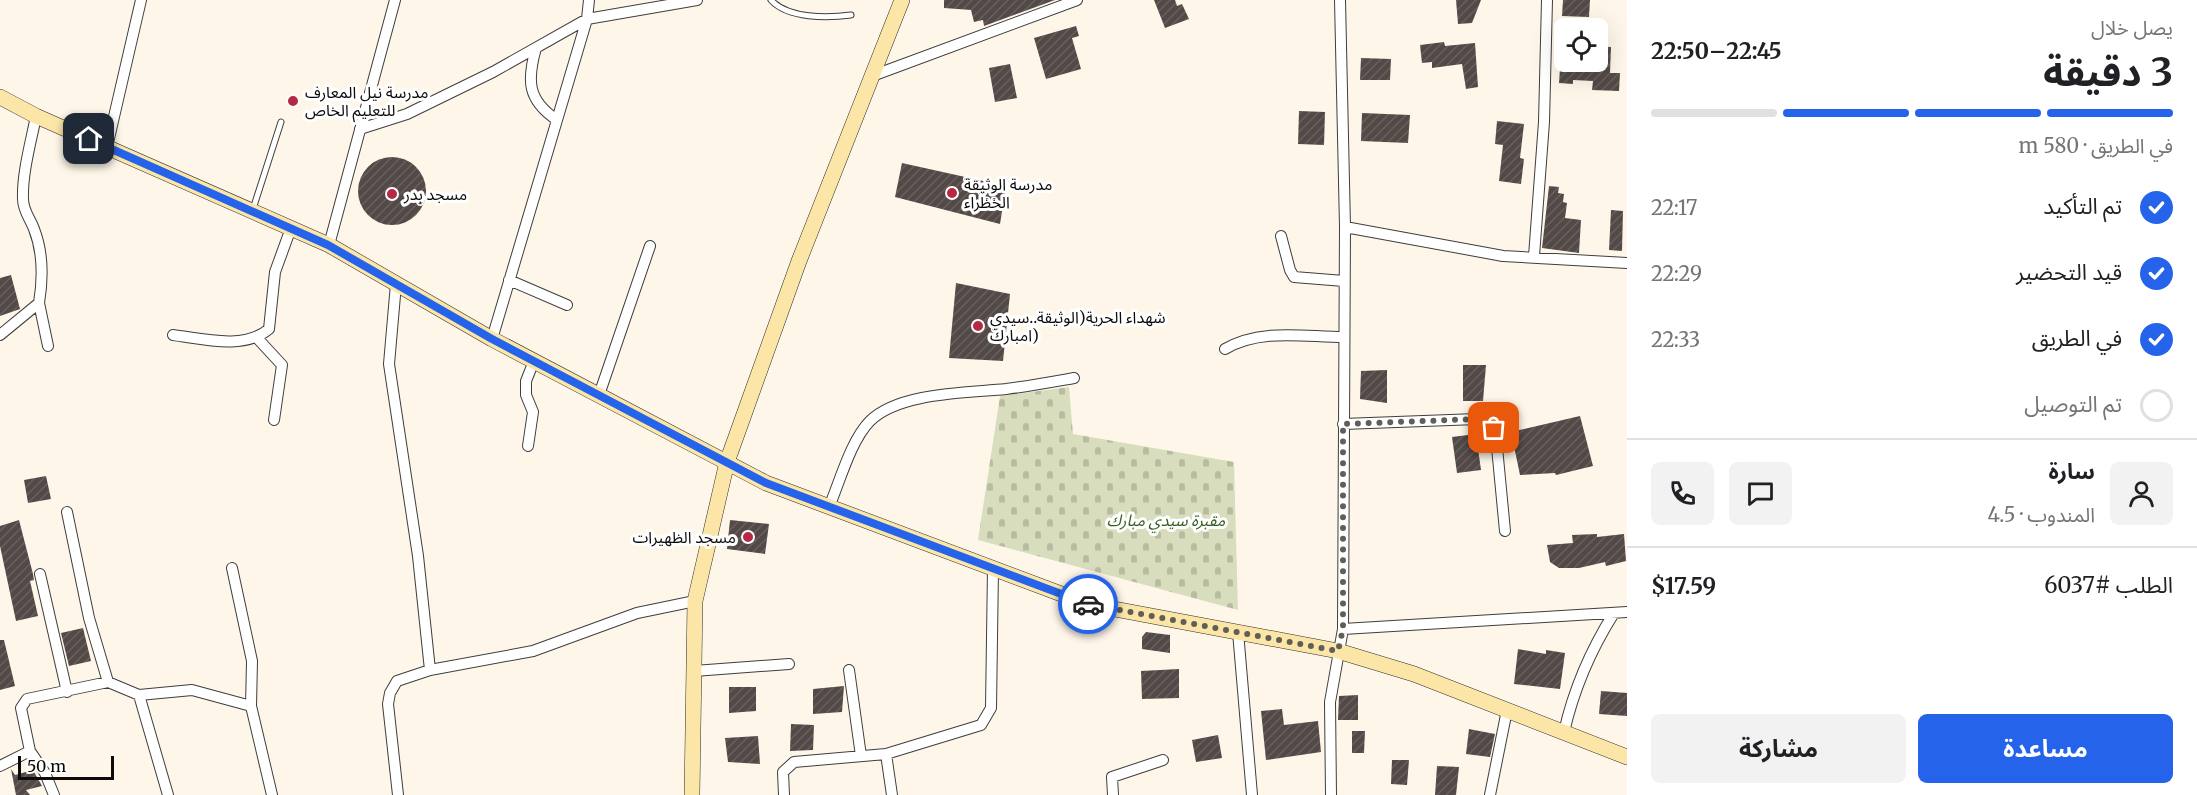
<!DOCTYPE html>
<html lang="ar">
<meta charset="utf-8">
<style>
:root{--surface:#fff;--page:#f2f2f2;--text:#202124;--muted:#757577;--line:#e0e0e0;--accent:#2563eb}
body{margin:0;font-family:Merriweather,"Noto Sans Arabic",serif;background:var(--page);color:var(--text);direction:rtl;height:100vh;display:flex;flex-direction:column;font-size:22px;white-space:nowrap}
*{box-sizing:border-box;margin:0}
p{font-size:20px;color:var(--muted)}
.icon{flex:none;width:33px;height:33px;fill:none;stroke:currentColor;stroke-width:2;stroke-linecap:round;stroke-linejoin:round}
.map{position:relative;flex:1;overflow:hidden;direction:ltr}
.drawer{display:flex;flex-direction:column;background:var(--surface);width:570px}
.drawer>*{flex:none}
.fabs{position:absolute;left:1554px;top:18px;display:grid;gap:12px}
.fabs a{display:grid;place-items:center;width:54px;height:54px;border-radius:9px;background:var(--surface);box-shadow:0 6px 24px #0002;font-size:30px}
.scale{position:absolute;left:18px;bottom:15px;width:96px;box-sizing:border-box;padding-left:6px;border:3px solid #0b0b0b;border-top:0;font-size:16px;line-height:21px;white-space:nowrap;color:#0b0b0b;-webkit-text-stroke:4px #fff;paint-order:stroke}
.pin{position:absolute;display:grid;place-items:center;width:51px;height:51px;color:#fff;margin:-26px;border-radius:12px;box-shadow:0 3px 9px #0006}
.courier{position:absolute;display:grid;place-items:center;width:60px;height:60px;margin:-30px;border:4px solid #2563eb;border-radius:50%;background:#fff;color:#222;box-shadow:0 2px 8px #0007}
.overview em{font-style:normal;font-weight:700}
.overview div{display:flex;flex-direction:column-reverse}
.overview{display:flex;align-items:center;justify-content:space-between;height:102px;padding:0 24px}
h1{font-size:39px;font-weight:700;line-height:45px}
.bar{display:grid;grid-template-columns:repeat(4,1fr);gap:9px 6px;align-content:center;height:72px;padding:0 24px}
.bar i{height:8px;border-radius:4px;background:var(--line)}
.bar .current{background:var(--accent)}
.bar p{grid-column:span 4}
.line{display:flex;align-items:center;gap:15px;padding:0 24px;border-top:2px solid var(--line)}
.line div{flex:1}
.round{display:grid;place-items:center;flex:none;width:63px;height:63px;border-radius:9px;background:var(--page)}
ol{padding:0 24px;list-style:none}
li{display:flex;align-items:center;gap:18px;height:66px}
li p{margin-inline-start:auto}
li .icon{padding:6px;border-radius:50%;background:var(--accent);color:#fff;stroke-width:4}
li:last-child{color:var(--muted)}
li i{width:33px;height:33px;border:3px solid var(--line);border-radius:50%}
.primary-button{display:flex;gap:12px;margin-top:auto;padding:12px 24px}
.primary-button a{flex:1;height:69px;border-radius:9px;background:var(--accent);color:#fff;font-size:24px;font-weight:700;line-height:69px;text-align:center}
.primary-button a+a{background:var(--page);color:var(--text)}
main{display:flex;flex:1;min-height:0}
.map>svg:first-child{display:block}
.cemetery{fill:url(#cemetery-stones)}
.building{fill:url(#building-hatch)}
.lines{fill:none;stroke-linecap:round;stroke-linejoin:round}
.lane-casing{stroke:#3e3e3e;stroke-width:7}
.street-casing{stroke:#3e3e3e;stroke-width:12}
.secondary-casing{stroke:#2d2d2d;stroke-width:16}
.lane{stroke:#fff;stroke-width:5}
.street{stroke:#fff;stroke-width:10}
.secondary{stroke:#fce6a7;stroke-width:15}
.done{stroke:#605e59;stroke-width:6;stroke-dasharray:0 10.8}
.route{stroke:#2563eb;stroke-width:8}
.poi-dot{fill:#b52944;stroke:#fff;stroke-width:2}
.labels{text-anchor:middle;stroke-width:6;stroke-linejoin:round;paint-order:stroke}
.poi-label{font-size:16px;fill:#0b0b0b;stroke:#fff;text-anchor:start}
.park-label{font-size:16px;font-style:italic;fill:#355f1f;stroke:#fff}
</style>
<main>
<section class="drawer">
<div class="overview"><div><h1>3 دقيقة</h1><p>يصل خلال</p></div><em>22:45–22:50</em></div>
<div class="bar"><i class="current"></i><i class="current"></i><i class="current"></i><i></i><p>في الطريق · 580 m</p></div>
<ol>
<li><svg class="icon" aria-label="check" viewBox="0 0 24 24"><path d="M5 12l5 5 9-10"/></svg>تم التأكيد<p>22:17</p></li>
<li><svg class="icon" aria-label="check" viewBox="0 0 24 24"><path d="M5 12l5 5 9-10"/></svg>قيد التحضير<p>22:29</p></li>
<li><svg class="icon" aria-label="check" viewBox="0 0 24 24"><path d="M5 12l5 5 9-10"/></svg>في الطريق<p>22:33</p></li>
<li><i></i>تم التوصيل</li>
</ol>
<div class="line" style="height:108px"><a class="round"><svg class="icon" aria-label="person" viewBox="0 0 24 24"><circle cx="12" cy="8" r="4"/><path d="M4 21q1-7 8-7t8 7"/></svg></a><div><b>سارة</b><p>المندوب · 4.5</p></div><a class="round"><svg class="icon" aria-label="chat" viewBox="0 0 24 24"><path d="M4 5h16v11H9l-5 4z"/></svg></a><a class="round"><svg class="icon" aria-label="phone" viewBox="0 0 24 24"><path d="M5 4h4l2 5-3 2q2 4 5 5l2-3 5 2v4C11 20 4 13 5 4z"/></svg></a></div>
<div class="line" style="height:78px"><div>الطلب #6037</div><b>$17.59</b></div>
<div class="primary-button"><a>مساعدة</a><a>مشاركة</a></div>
</section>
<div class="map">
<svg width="1627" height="795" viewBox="0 0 1627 795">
<defs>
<pattern id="cemetery-stones" width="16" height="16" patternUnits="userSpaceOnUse" patternTransform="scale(1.5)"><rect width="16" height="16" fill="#d8debd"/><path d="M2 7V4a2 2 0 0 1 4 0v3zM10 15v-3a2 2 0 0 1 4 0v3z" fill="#b8bda1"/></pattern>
<pattern id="building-hatch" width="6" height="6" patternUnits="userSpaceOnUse" patternTransform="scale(1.5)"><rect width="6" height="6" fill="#534a48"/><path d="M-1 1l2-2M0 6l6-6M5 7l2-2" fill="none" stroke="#67605e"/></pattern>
</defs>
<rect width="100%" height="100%" fill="#fef7e9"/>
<path class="cemetery" d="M1069,387L1073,434L1234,462L1238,610L978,540L1000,396Z"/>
<path class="building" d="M944,0H1055L984,26L983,20L974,22L971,10L944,8Z
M1154,0H1175L1177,6L1182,4L1189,19L1165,28Z
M1456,0H1481L1472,23L1458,24Z
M1563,0H1590L1589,17L1562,16Z
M1076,26L1079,36L1072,38L1081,69L1046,79L1034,38Z
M1444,42L1445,46L1475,43L1478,87L1466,89L1462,64L1432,68V62L1422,63L1420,45Z
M1598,46L1611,47L1610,73H1620L1619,91L1592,90L1593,81L1573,80V84L1559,83L1560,68H1566V63L1598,62Z
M1361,58L1391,59L1390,80H1360Z
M1010,64L1017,98L995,102L989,68Z
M1299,111L1325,112L1324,145L1298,144Z
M1362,113L1410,115L1408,143L1361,141Z
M1497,121L1524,124L1520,158L1524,159L1521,184L1499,181L1503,145L1495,144Z
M358 191a34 34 0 1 1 68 0a34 34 0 1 1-68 0Z
M902,163L1006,186L1000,224L895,197Z
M1549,186L1559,187L1558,193L1564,194L1563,202L1567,203L1565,218L1581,220L1579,253L1542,248Z
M1611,210L1623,211L1622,251L1609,250Z
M11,275L20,309L0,316V278Z
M956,283L1010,294L1003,361L949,358Z
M1463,365H1486L1483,401H1463Z
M1387,370V403L1360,399L1361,371Z
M1580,416L1593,466L1556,475L1555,473L1520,475L1511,432Z
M1476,434L1481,470L1457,473L1452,437Z
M46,476L51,499L28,503L24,480Z
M19,520L33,574L34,580L30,581L38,616L16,621L0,546V526Z
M730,520L769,524L765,554L727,549Z
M1597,534V537L1624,534L1626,561L1606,566L1605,562L1579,568H1559L1550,562L1547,545L1573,543L1572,535Z
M83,628L91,661L69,666L61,633Z
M1146,632L1170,635V653L1142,649V637Z
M0,640H4L15,686L0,690Z
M1518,649L1546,654V650L1565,653L1560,689L1514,684Z
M1179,669V698L1142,699L1141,671Z
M844,686L842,712L813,714V689Z
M729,687H756V711L729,713Z
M1601,691L1627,693V716L1599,714Z
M1358,695V720H1338L1339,696Z
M1282,709L1284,725L1318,721L1321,752L1266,760L1261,711Z
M791,724L814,725L813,750L790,751Z
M1469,729L1495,734L1490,757L1466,754Z
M1352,731H1365L1364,753H1352Z
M1218,735L1222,758L1196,762L1192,740Z
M758,736L760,764L728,762L725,738Z
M1392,760H1409L1407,785L1391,784Z
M1437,766L1459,767L1456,795H1435Z
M11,769L15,775L33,770L42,786L26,790L30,795H16Z"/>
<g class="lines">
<g class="lane-casing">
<path id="lane" d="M771,0C788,19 828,18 851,15
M253,209L281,122"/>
</g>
<g class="street-casing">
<path id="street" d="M536,48C527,80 527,100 557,120
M872,76L1077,0
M360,129L407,114L493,72L587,19L697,0
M107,147L141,0
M1345,227L1503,256L1627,263
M1281,236L1290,270L1294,277L1344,281
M329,245L395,0
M1534,256L1544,122L1547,0
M509,280L567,305
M396,284L389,364L418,556L430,670
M39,303L48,346
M0,335L39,303C43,279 43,252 34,229C30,218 23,211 23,199C22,173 31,142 36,116
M173,335C204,339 244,350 269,329L275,272L291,228
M258,339L282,365L274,420
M492,339L587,19L589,0
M1225,349C1261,328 1304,337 1344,337
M599,395L650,246
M1343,424L1477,419L1489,422L1496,437L1505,531
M528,446L533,412L526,395V381L534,361
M829,507C840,481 851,440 870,421C899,392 968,393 1006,389C1029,386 1051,382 1074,378
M67,512L89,618L108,682
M232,568L252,661L251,706
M40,574L67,692
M1343,629L1627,612
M1238,632L1252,795
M849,670L861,756
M694,671L789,664
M139,695L168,795
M1564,732C1574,688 1590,651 1614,613
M30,751L45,773L54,795
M886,754L892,795
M0,766L30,751L21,708L27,699L108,682L139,695L192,690L251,706L272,795
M398,795L388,704L390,693L397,681L430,670L533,651L637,613L695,601
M784,795L783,772L794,762L886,754L981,725L991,708L993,568
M1113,795L1112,777L1163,760
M1331,795L1330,702L1343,629L1345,227L1340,0
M1490,795L1507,710"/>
</g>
<g class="secondary-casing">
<path id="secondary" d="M0,97L36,116L329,245L492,339L766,483L1088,604L1338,651L1414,674L1627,757
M692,795L695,601L727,462L799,261L902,0"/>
</g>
<use href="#lane" class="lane"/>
<use href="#street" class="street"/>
<use href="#secondary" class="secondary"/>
</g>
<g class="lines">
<path class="done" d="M1088,604L1338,651L1343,629V424L1477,419L1489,422L1494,428"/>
<path class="route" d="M89,139L328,245L492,339L766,483L1088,604"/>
</g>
<g class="poi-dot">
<circle cx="293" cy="101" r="6"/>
<circle cx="952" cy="193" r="6"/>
<circle cx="392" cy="194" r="6"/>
<circle cx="978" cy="326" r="6"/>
<circle cx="748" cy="537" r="6"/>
</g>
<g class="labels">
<g class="poi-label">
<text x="305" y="98">مدرسة نيل المعارف<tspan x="305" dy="18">للتعليم الخاص</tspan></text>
<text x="964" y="190">مدرسة الوثيقة<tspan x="964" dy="18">الخظراء</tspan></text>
<text x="404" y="200">مسجد بدر</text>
<text x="990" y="323">شهداء الحرية(الوثيقة..سيدي<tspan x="990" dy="18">امبارك)</tspan></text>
<text x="736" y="543" text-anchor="end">مسجد الظهيرات</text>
</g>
<g class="park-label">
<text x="1166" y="526">مقبرة سيدي مبارك</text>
</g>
</g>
</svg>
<div class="fabs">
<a><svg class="icon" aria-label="locate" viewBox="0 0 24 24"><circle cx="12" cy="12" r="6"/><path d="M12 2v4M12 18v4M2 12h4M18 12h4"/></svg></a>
</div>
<div class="scale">50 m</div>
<div class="pin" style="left:1494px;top:428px;background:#ea580c"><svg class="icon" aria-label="bag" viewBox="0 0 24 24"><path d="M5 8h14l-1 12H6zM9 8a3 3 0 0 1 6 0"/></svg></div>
<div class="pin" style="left:89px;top:139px;background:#1f2937"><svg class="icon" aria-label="home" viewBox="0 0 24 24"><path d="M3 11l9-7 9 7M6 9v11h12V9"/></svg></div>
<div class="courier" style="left:1088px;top:604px"><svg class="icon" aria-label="car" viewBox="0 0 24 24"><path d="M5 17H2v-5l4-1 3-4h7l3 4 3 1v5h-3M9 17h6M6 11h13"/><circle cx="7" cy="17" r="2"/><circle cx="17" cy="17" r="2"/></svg></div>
</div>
</main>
